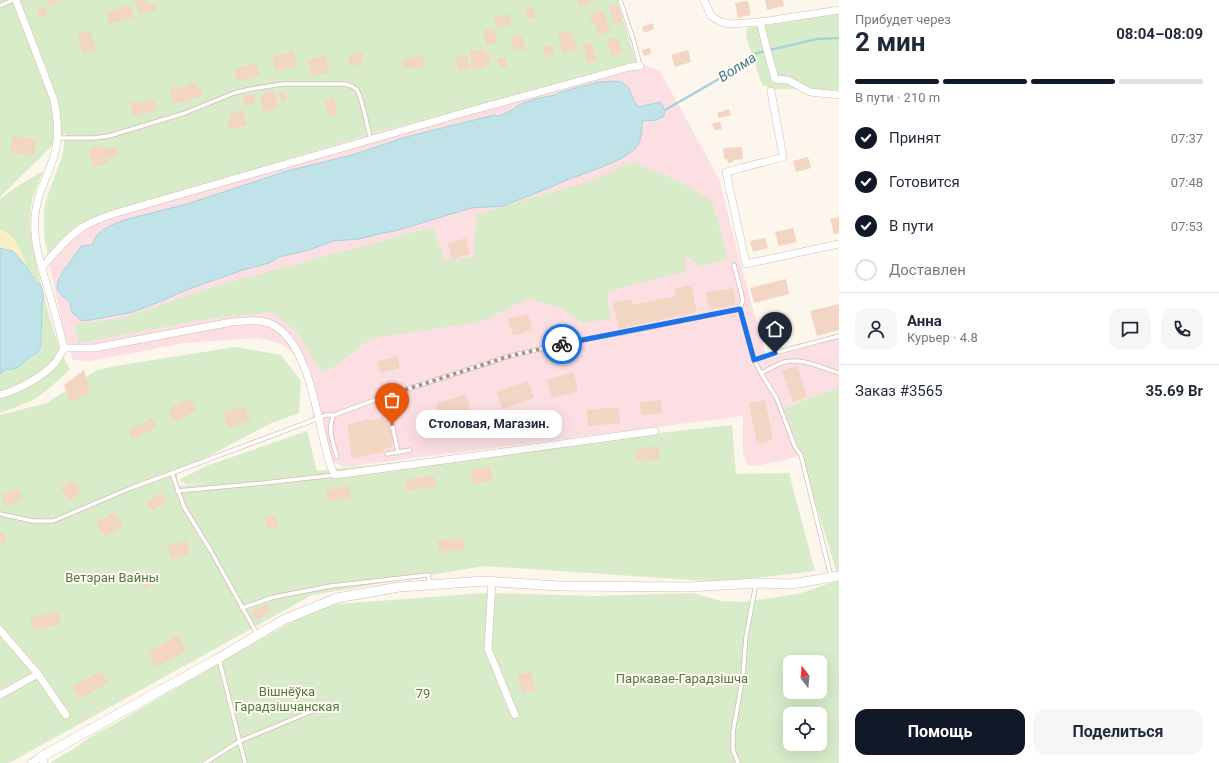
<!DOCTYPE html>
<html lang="ru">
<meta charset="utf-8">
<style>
:root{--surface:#fff;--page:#f6f6f7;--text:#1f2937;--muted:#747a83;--line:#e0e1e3;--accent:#111827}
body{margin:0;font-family:Roboto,sans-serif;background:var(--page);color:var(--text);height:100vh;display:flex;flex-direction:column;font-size:15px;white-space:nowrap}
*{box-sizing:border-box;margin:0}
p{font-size:13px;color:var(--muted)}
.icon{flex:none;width:22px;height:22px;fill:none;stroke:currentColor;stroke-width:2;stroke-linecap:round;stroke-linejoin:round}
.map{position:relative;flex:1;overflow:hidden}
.drawer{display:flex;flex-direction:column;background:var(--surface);width:380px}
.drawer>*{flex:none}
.needle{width:26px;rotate:344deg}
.controls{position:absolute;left:783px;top:655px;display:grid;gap:8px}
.controls a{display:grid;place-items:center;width:44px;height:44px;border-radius:8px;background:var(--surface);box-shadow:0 4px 16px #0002;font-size:20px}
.pin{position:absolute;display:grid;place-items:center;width:34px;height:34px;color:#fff;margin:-41px -17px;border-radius:50% 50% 50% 0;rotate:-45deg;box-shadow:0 0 4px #0007}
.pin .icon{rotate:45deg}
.courier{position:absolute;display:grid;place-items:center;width:40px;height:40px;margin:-20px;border:3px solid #1a73e8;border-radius:50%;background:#fff;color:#222;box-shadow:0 1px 5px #0007}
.bubble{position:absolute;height:28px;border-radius:12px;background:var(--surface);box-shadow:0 4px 16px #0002;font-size:13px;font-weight:700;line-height:28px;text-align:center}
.summary em{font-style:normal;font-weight:700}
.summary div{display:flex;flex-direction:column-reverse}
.summary{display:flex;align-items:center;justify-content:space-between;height:68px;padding:0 16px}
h1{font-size:26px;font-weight:700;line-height:30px}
.bar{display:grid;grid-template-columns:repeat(4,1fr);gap:6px 4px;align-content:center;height:48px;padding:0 16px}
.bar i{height:5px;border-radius:3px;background:var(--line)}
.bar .on{background:var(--accent)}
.bar p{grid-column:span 4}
.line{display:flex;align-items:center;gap:10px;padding:0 16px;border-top:1px solid var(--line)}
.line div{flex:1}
.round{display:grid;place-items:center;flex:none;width:42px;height:42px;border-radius:12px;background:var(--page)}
ol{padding:0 16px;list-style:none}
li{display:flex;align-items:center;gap:12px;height:44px}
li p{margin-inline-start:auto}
li .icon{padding:4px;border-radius:50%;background:var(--accent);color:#fff;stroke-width:4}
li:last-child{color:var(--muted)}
li i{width:22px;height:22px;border:2px solid var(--line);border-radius:50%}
.cta{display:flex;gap:8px;margin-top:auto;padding:8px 16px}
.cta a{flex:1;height:46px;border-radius:12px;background:var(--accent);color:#fff;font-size:16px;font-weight:700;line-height:46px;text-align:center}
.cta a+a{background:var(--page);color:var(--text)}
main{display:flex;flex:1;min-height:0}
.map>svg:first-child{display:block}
.medical{fill:#fbdfe3}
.green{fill:#d8ecc9;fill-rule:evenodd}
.sand{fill:#fcefc7}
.water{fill:#bfe3e8;stroke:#a5d3da}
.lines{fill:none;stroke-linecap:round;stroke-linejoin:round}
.stream{stroke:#a5d3da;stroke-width:2.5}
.building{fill:#f3d5c3}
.service-casing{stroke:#d1beb0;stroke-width:5}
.minor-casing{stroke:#d1beb0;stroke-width:8}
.tertiary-casing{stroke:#d1beb0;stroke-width:10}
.service{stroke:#fff;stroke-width:3.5}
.minor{stroke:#fff;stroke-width:7}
.tertiary{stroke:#fff;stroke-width:9}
.done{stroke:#a89285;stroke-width:4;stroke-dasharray:0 7.2}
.route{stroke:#1a73e8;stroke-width:5}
.labels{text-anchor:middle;stroke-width:4;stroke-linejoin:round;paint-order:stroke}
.park-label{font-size:13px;fill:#537a41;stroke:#fffaf3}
.water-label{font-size:14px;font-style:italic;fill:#437c86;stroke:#fffaf3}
</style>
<main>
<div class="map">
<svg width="839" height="763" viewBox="0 0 839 763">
<rect width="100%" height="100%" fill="#fdf6ec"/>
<path class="medical" d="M636,61L640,64L660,71L719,179L743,273L767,359L839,338V387L784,408L801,455L782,461L756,466L748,465L743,454V416L345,467L332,462L322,425L312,421L313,410L310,393L302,367L291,351L280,343L257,338L212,341L186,343L90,361L73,360L65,336L50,267L58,253L69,240L92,221L369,134L518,95Z"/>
<path class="green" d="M0,0H617L636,61L518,95L369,134L195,188L102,216L80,229L58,253L50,267L44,235V210L46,200L62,157L66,132L0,197Z
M839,14V90L775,89L762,85L746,36L747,28Z
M632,162L681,182L712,201L728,259L700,266L686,255L685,271L607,292L610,319L583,323L560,307L527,299L481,322L372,338L335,366L321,372L296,331L272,312L207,319L79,343L74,325L127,317L209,288L433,227L445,260L473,257L477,214L587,182Z
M43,171C39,182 33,194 31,206C27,233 36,259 41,285C35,283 35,280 32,274C31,271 28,269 27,266C20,252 17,235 0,230V199L19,185Z
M44,298C52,324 57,346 70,370C58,380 46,392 33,400C22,405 11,409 0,413V374C6,369 8,371 14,368C22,366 32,359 37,353C47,342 38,313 44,298Z
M235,347L281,355L301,381L299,413L269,424L177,473L178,486L208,483L187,484L179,480L206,466L307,431L317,471L732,425L736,474L789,473L815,571L721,582L484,566L312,595L9,763H0V415L47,403L97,370L115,366Z
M839,387V763H51V762L75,748L90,737L116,723L233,655L299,618L317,610L338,604L486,593L595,596L693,593L721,601L744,602L798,594L839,580L801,455L784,408ZM790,662H820V692H790ZM790,714H820V744H790Z"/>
<path class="sand" d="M0,230C17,235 21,252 27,267L8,249L0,248Z"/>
<path class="water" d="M616,81C635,85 628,97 639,107L660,102C664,106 666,111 663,117L656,120L642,121C642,128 642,137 638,145C629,160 584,173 567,180C549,188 531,195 513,202L504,206L471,208L395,231L383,233L359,239L333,241L309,250L279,257L269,263L243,270L186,290L164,300L133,312L90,320L81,321L78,317L72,313L70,302C67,299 60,295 58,291C54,281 65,269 70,262C74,257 77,251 81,246L92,245L97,235L103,230L112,225L124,220L187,204L287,171L352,155L406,137L494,115L499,116L510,111L521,104L535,99L555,95L561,92L599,82Z
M0,248L13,251L27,267L36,283L41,285L44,298L42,304L41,345L38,352L18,367L13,369L5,370L0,374Z"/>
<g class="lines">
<path class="stream" d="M665,110L731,72L757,53L817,39L839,38"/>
</g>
<path class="building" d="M48,0H57L58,3L50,6Z
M135,0H146L148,4L154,3L156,10L140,15Z
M577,0H594L580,7Z
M765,0H783L784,6L767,10Z
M748,1L751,15L738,18L735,3Z
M617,4L623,22L614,24L609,7Z
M131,5L134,17L109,24L106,12Z
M45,6L48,14L39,18L36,10Z
M532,6L536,17L528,19L525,9Z
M603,10L610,31L598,35L595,24H593L589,14Z
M509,14L512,24L497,28L494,18Z
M653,23L654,29L644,33L642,27Z
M495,29L497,43L486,45L484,30Z
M90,30L96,50L83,53L77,34Z
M570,30L572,40L575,39L578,49L563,53L558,34Z
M521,35L526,49L515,52L511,39Z
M617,37L622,53L612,56L607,40Z
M592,43L597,61L588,63L583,45Z
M552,45L554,54L545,56L543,47Z
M650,48L651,54L644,56L642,50Z
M485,49V53L489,52L491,63H486L487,66H483V68L472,69L470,51Z
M688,50L691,62L675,67L671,55Z
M293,51L297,66L276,71L272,57Z
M362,52L363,64L350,66L348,55Z
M467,55L469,69L458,71L456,57Z
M326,56L328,73L311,76L308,59Z
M424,56L425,67L403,69V58Z
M505,58L507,67L499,68L497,59Z
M257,63L260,75L237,81L234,69Z
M195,82L197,89L201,88L204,95L174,104L169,89L178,86L179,89L190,85L189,84Z
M275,91L278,109L263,112L260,94Z
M284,91L286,102L281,103L279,92Z
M254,94L255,103L244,105L243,96Z
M149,98L150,100L153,99L157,110L134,117L130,103L137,101V104L146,101V99Z
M334,98L337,114L328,116L325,100Z
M729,109L731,115L719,118L717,113Z
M243,110L247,125L230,130L227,120L231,119L230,114Z
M720,122L722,129L714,130L712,123Z
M13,136L36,140L34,156L10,152Z
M103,146L104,149L116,146L118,156L107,159L108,164L94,167L89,149Z
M742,147L743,159L733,160V162L728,163L727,159H724L723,148Z
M808,157L811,168L796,172L793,161Z
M839,217V233L834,234L830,219Z
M793,228L797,242L779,246L775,232Z
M466,238L470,254L452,259L448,243Z
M765,238L768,248L753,252L750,241Z
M786,279L789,294L754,303L750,288Z
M691,285L697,312L619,329L613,303L631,299L633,305L676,296L674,289Z
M733,288L736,305L709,309L706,292Z
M839,304V330L817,336L810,311Z
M528,314L532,330L513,336L508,319Z
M397,356L400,368L381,373L377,362Z
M797,366L807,397L793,402L782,371Z
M84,370L90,393L70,402L64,385Z
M573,372L578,391L552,398L547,380Z
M528,381L534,398L502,409L497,392Z
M466,394L471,412L441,422L436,404Z
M190,398L196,411L174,422L168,409Z
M661,400L662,413L641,415L640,402Z
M765,400L773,440L757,444L749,403Z
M245,406L250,421L228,428L223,413Z
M619,407L620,423L588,426L587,410Z
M384,417V420H387L395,442L392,443L393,447L383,449L384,452L352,459L349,444L351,443L347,425L369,419L370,421Z
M152,418L157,427L132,439L128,431Z
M658,446L660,459L637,462L635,450Z
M490,466L493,480L473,484L471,470Z
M434,475L436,486L407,491L405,480Z
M72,480L81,493L69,501L61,488Z
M349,486L351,498L328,501L326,490Z
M19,489L22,501L4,505L1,494Z
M161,493L167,501L152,511L146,503Z
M114,512L123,526L105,537L96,523Z
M276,515L278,527L267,529L265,517Z
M0,532H5V543H0Z
M464,539L465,551H438V540Z
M185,540L190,554L172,560L167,546Z
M152,572L157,581L144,588L139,579Z
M266,604L271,612L256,620L251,612Z
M58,612L60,624L33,630L30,618Z
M178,635L186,651L156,667L148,652Z
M101,671L108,683L79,699L72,687Z
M531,672L535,690L522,693L518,675Z"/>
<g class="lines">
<g class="service-casing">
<path id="service" d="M620,0L634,42L640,66
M0,6L13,0
M57,138H94L109,136L185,113L234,93L251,89L283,84H345C349,85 354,86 357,90C362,97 368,130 371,140
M734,265L743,300L740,309
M754,360L775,353L839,336
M761,373C768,370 774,366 781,363C800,356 821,368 839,373
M386,396L398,452
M334,415C327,428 333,443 337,457
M387,454L410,450
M177,491L264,483L335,475
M0,514L33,521H53L131,488L172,473
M242,608L274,597L331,586L428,575L430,584
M257,634L211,551L184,507L172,473L319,418L326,415H334L386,396L510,356L579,340L622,333L740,309L754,360L761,373L777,399L795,447L801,455L831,577
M219,659L245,763
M205,763L240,741L315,710
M738,763L733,750V732L743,675L746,637L756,583"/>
</g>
<g class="minor-casing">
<path id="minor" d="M16,0L54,100C57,115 59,132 56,148C51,172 36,193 35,218C33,242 41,266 48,289C54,309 59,328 64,348H94L232,322C245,321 259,319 271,324C310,341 318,425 329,461C330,466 333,471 335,475L655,431
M704,0L711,16L721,22L731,24L760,22L839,10
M760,22L767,50L775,79L788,80L810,92L839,95
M771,91L783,157L726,172L746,264L839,244
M42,267C54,254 66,238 81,228C92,221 104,217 116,213L470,111L630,67L640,66
M0,395C19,389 40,378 54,364C58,360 61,353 64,348
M492,581L488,649L515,715
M0,630L38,674L66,715
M0,695L38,674
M31,763L41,757L44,763"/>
</g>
<g class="tertiary-casing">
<path id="tertiary" d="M41,757L219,658L283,620L337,598L399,587L484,581L558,586L689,587L756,583L792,584L839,576"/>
</g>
<use href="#service" class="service"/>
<use href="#minor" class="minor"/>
<use href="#tertiary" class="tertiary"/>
</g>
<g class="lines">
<path class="done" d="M392,424L386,396L510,356L562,344"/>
<path class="route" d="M562,344L740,309L754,360L775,353"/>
</g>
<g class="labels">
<g class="park-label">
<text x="112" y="582">Ветэран Вайны</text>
<text x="682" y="683">Паркавае-Гарадзішча</text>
<text x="287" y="696">Вішнёўка<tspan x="287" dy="15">Гарадзішчанская</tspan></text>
<text x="423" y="698">79</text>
</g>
<g class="water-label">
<text transform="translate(737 67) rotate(-33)" y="5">Волма</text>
</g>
</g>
</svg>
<div class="controls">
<a><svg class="needle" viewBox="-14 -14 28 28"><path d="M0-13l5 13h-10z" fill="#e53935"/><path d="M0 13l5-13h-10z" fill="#747a83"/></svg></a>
<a><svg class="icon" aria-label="locate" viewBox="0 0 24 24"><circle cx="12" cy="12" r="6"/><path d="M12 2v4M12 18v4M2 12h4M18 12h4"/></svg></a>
</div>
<div class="pin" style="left:392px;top:424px;background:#ea580c"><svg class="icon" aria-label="bag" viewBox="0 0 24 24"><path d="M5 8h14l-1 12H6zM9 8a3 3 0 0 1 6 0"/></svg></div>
<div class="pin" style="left:775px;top:353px;background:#1f2937"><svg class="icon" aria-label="home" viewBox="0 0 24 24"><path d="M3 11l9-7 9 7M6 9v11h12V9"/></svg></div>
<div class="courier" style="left:562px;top:344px"><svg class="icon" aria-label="bike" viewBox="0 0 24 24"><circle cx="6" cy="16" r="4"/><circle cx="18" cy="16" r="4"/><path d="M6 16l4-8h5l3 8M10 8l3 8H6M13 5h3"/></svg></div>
<div class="bubble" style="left:416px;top:410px;width:146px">Столовая, Магазин.</div>
</div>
<section class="drawer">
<div class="summary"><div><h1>2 мин</h1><p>Прибудет через</p></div><em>08:04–08:09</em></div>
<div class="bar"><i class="on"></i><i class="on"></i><i class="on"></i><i></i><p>В пути · 210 m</p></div>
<ol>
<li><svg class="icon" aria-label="check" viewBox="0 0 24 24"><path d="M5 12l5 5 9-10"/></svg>Принят<p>07:37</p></li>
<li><svg class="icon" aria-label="check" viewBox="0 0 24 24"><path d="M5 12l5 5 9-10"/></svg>Готовится<p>07:48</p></li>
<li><svg class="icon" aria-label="check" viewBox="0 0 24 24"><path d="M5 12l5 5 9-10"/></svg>В пути<p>07:53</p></li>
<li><i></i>Доставлен</li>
</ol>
<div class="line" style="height:72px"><a class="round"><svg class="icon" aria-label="person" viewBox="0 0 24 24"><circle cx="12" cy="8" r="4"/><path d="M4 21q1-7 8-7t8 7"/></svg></a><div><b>Анна</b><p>Курьер · 4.8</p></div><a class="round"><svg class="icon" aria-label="chat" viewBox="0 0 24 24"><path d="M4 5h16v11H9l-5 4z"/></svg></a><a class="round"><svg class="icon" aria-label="phone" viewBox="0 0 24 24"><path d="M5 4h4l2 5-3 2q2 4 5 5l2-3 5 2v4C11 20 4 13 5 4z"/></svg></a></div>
<div class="line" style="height:52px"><div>Заказ #3565</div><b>35.69 Br</b></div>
<div class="cta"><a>Помощь</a><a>Поделиться</a></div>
</section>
</main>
